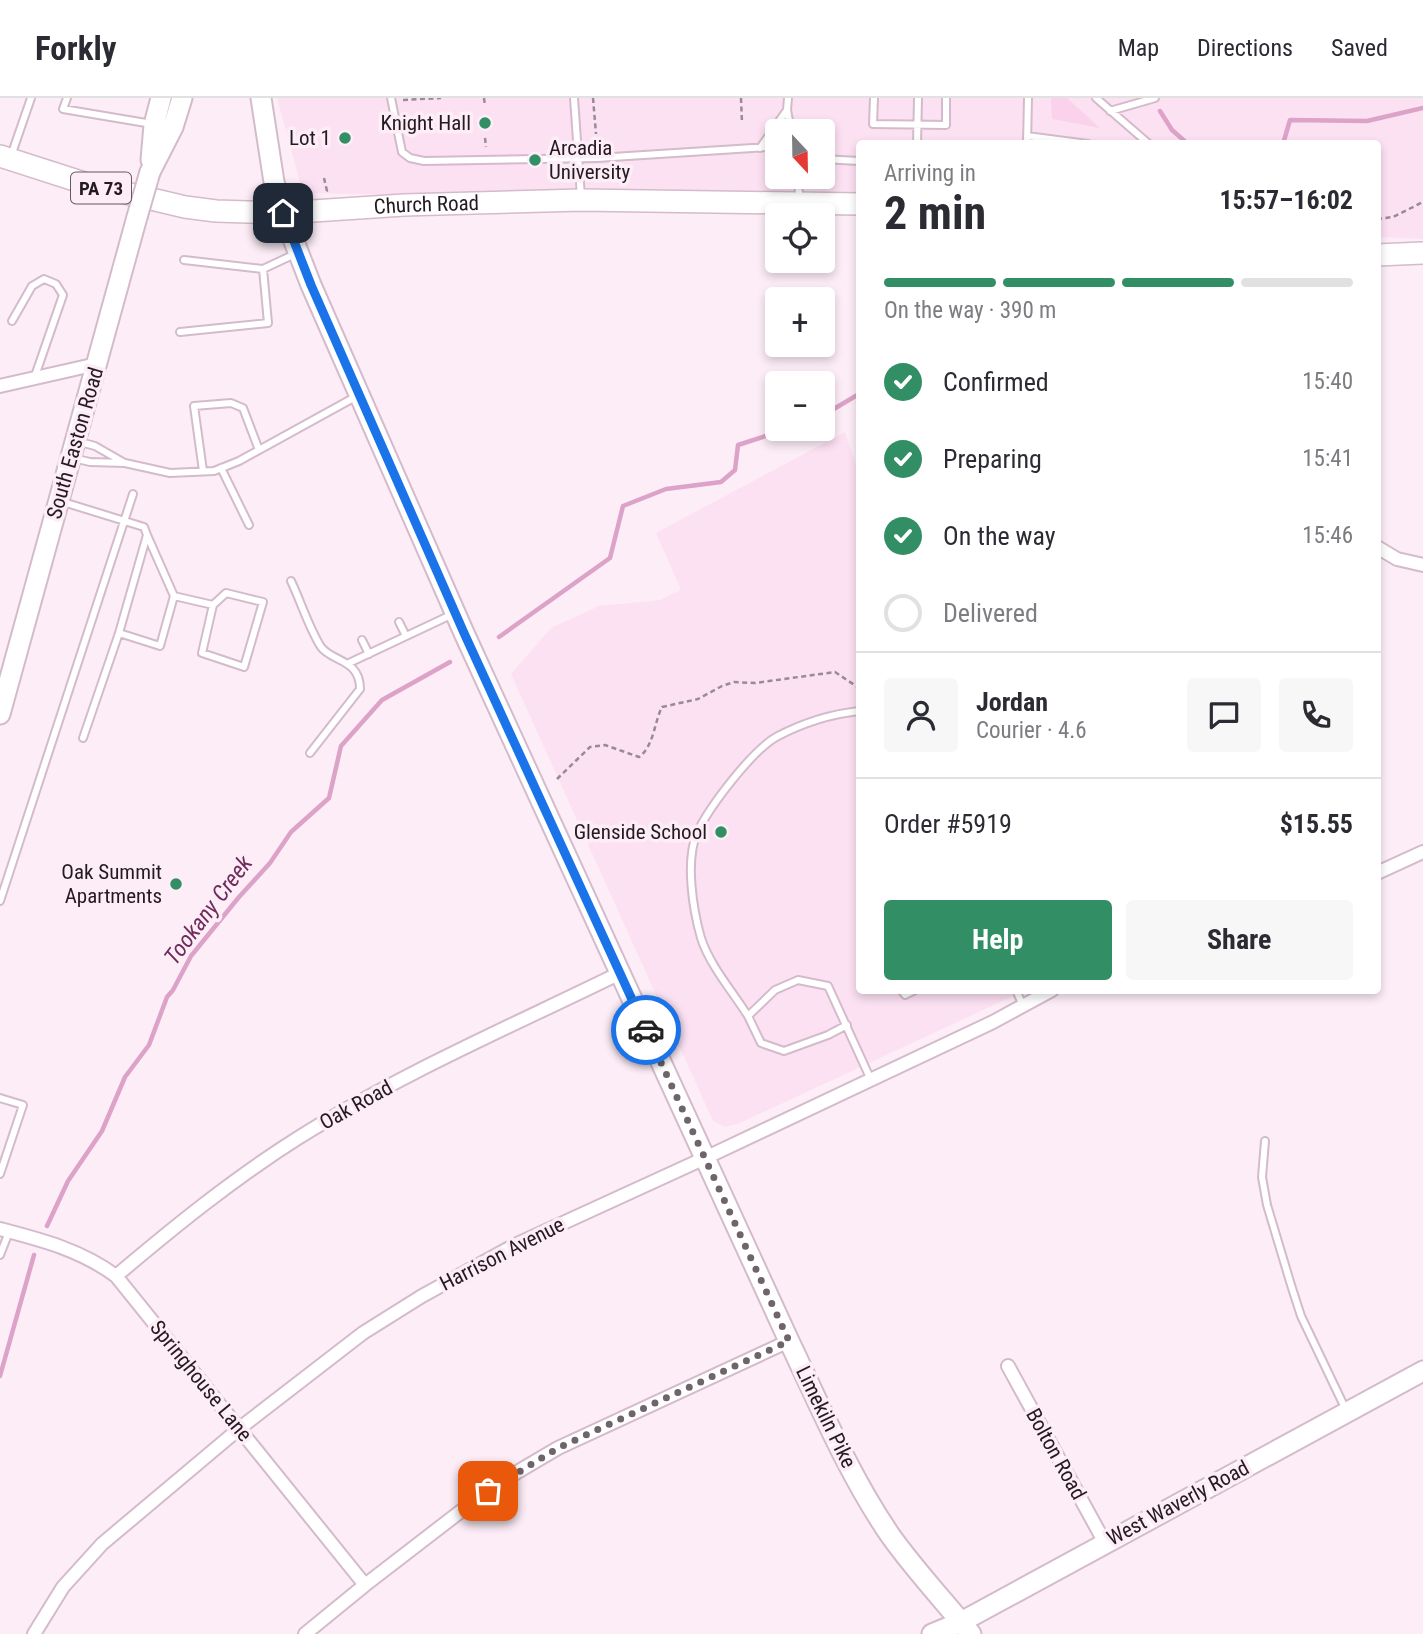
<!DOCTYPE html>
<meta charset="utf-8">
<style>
:root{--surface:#fff;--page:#f7f7f7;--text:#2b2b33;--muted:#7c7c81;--line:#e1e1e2;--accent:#318e65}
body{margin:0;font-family:"Roboto Condensed",sans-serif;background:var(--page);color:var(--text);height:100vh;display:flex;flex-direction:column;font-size:26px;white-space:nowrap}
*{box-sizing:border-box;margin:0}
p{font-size:23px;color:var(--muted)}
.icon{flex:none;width:38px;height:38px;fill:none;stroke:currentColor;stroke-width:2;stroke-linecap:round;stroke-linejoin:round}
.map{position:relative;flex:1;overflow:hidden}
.side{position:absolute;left:856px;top:42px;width:525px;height:854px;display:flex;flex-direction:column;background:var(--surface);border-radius:7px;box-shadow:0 4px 10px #0003}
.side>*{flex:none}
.needle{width:46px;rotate:158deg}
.buttons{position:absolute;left:765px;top:21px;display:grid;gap:14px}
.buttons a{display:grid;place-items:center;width:70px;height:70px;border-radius:7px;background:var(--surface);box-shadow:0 4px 10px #0003;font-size:35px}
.pin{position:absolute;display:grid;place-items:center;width:60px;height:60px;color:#fff;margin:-30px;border-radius:14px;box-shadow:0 4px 10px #0006}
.courier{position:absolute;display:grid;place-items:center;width:70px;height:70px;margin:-35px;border:5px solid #1a73e8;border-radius:50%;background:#fff;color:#222;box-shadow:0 2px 9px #0007}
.overview em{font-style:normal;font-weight:700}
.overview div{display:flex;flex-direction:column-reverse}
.overview{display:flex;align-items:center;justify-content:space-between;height:119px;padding:0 28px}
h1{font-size:46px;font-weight:700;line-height:52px}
.bar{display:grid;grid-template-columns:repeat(4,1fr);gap:10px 7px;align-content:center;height:84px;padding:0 28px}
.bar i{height:9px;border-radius:5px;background:var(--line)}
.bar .active{background:var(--accent)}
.bar p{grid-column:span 4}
.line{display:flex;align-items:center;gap:18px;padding:0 28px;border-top:2px solid var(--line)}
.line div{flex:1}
.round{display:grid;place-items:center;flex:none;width:74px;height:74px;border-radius:7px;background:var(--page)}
ol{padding:0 28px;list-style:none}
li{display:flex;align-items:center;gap:21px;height:77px}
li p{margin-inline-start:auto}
li .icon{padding:7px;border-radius:50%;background:var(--accent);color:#fff;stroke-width:4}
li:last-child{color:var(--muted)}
li i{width:38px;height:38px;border:4px solid var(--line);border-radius:50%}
.button{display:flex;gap:14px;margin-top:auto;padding:14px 28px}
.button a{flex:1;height:80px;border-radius:7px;background:var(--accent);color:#fff;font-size:28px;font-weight:700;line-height:80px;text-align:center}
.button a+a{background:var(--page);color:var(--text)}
header{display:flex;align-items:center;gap:42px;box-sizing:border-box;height:98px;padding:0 35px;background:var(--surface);border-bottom:2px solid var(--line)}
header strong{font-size:33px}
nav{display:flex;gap:38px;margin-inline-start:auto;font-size:24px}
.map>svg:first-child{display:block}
.built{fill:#fce1f2;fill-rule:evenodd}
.green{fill:#fbd2ec}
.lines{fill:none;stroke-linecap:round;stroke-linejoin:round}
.stream{stroke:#dca2c8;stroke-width:4.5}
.lane-casing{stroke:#d4bbcb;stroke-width:10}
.street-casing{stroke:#d4bbcb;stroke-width:16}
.secondary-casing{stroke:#d4bbcb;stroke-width:23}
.primary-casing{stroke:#d4bbcb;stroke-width:24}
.path{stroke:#988b93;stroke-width:2.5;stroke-dasharray:5 3.5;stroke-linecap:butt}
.lane{stroke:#fff;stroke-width:6}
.street{stroke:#fff;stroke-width:12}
.secondary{stroke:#fff;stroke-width:19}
.primary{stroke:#fff;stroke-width:21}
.secondary-bridge-casing{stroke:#d4bbcb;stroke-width:23;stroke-linecap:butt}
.secondary-bridge{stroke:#fff;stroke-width:19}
.done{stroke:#70646b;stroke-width:7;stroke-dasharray:0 12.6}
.route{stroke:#1a73e8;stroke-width:9}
.poi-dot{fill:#318e65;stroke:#fdedf7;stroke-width:2.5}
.labels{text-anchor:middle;stroke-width:7;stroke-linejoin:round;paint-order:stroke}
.shield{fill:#fdedf7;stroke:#655960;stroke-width:2}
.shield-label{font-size:19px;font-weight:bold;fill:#241a20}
.poi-label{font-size:21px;fill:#241a20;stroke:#fdedf7;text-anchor:end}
.street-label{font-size:21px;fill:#241a20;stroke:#fdedf7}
.water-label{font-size:23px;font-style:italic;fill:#6f2b5c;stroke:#fdedf7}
</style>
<header>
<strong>Forkly</strong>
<nav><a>Map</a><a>Directions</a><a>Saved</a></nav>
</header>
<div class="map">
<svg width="1423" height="1536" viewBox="0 0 1423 1536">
<rect width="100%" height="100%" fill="#fdedf7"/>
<path class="built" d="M277,0H1423V141L1377,139V46H859V112L642,101L303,95ZM777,33H822V79H777Z
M845,334L859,376V892L1024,893L740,1025L725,1029L713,1023L511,576L551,530L599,508L660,502L681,492L656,435Z"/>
<path class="green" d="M1051,0H1067L1100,30L1052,21Z"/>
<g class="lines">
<path class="stream" d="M1160,13L1172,32L1188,46
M1283,46L1290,22L1367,23L1423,10
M822,318L859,296
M499,539L610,460L623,408L666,391L721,384L735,372L738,347L787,331
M47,1128L68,1083L102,1033L125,979L149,947L167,899L173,892L191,858L239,799L270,765L291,734L329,700L341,648L382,602L450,564
M0,1278L34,1157"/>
<g class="lane-casing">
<path id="lane" d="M67,0L63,11L152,26
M391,0L402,54L410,60L424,63L597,60L767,49L777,53
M574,0L581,99
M788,0L787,12L791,33
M874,0L873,26L946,27V0
M1096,0L1149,46
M1110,13L1155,0
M1027,38L1088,46
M917,46L918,0
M1027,46L1028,0
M760,50L787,12
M11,58L31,0
M822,61L859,63
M797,79L800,103
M184,162L263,171
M12,223L32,188L44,181L56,186L63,197L35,278
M180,234L268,225L263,171L297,155
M80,344L95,348L123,364
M73,360L90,364L125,365L170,375L214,373L239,363L357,298
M221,370L249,427
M203,373L194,308L231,305L243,310L259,352
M60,403L144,429L147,437L174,498L160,548L119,535L147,437
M291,483C301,504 309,530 321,549C332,564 360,561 360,591L310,655
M174,498L213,507L202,555L244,569L263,504L226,495L213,507
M399,524L406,538
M362,542L369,556
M349,565L453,516
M83,640L119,535
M0,803L133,396
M901,892L905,897L915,892
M1016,892L1023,908
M748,918C733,894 710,868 701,840C693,812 685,763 697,735C709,709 753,651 778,638C803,625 832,616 859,613
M847,927L828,937L784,953L761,945L748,918L775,892L798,882L828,888L871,982
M0,1000L23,1007L0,1076
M1265,1043L1262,1079L1267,1107L1291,1187L1301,1218L1346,1312
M0,1157L9,1134"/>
</g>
<g class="street-casing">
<path id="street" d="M0,288L97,266
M1377,449L1397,461L1423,467
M1377,775L1423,754
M0,1131C42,1142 81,1152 116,1178L365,1487
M116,1178C174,1129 233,1081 298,1040C400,976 512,928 620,875
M1008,1268L1105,1445
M34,1536L63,1489L102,1446L240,1330L363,1235L422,1198L515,1147L705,1060L993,924L1052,892
M305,1536L365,1487L487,1393L519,1373L558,1350L789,1243"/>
</g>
<g class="secondary-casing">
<path id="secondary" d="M261,0L274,84L283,115L311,187L464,535L789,1243C820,1308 849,1377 890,1437C914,1471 944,1503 971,1536
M151,62L154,27L161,0
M150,74L173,29L182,0
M0,616L137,119
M932,1536L961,1524L1423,1273"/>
</g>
<g class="primary-casing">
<g id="primary">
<path id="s1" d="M0,58L84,85L185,109L216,113L283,115L404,107L581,102L859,106"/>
<path d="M1377,157L1423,155"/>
</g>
</g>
<path class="path" d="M484,0L485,8
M593,0L596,36
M741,0L742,25
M403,2L441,0
M485,40L486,49
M324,80L327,93L325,94
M1377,121L1393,119L1423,104
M557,681L590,649L605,647L639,659C654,648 654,625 662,609L698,601L722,588L734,584L755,585L835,574L859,590"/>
<use href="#lane" class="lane"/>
<use href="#street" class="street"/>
<use href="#secondary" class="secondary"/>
<use href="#primary" class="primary"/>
<g class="secondary-bridge-casing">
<path id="secondary-bridge" d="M137,119L150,74"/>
</g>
<use href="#secondary-bridge" class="secondary-bridge"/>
</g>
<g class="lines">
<path class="done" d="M488,1393L558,1350L789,1243L646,932"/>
<path class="route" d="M283,115L311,187L464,535L646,932"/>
</g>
<g class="poi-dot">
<circle cx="485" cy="25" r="7"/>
<circle cx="345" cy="40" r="7"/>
<circle cx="535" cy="62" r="7"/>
<circle cx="721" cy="734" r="7"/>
<circle cx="176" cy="786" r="7"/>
</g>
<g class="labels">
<rect class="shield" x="71" y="74.5" width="60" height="31" rx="5"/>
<g class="shield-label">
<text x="101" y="97">PA 73</text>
</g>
<g class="poi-label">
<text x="471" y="32">Knight Hall</text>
<text x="331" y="47">Lot 1</text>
<text x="549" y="57" text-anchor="start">Arcadia<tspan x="549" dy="24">University</tspan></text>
<text x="707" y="741">Glenside School</text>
<text x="162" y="781">Oak Summit<tspan x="162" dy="24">Apartments</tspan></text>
</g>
<g class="street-label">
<text dy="7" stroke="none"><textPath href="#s1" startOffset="434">Church Road</textPath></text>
<text transform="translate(75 345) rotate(-74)" y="7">South Easton Road</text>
<text transform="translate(356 1007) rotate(-29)" y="7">Oak Road</text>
<text transform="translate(502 1156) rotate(-27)" y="7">Harrison Avenue</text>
<text transform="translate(201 1283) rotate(51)" y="7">Springhouse Lane</text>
<text transform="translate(826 1319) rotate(64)" y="7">Limekiln Pike</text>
<text transform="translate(1056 1356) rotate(61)" y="7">Bolton Road</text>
<text transform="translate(1178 1405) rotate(-28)" y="7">West Waverly Road</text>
</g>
<g class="water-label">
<text transform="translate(208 812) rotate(-53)" y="8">Tookany Creek</text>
</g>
</g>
</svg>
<div class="buttons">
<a><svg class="needle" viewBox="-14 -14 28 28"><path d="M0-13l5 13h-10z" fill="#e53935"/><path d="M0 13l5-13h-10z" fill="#7c7c81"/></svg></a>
<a><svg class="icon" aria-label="locate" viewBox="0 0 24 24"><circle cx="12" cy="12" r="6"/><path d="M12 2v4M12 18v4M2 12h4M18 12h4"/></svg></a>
<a>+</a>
<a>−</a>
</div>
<div class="pin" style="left:488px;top:1393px;background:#ea580c"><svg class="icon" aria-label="bag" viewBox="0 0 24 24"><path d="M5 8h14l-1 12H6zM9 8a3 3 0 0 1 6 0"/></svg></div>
<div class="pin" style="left:283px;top:115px;background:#1f2937"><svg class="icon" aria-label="home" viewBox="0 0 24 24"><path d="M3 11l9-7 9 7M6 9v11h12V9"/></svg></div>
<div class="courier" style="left:646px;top:932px"><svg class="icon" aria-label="car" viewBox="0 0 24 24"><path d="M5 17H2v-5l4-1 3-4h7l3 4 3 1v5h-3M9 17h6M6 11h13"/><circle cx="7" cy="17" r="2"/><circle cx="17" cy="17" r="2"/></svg></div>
<section class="side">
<div class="overview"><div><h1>2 min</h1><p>Arriving in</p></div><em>15:57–16:02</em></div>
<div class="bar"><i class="active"></i><i class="active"></i><i class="active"></i><i></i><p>On the way · 390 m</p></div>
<ol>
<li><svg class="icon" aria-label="check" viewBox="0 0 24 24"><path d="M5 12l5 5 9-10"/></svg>Confirmed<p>15:40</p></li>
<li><svg class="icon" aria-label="check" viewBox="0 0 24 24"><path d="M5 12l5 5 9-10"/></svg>Preparing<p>15:41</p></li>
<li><svg class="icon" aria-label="check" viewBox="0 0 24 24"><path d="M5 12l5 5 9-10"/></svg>On the way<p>15:46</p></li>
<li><i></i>Delivered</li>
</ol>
<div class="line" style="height:126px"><a class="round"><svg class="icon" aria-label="person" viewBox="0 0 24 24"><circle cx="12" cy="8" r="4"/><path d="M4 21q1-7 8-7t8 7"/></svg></a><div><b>Jordan</b><p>Courier · 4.6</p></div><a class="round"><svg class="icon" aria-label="chat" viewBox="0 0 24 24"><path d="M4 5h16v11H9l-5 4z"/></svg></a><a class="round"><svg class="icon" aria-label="phone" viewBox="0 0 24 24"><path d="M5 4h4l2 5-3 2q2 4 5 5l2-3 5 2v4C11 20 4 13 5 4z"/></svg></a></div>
<div class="line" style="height:91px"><div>Order #5919</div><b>$15.55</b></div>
<div class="button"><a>Help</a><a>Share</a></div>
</section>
</div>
